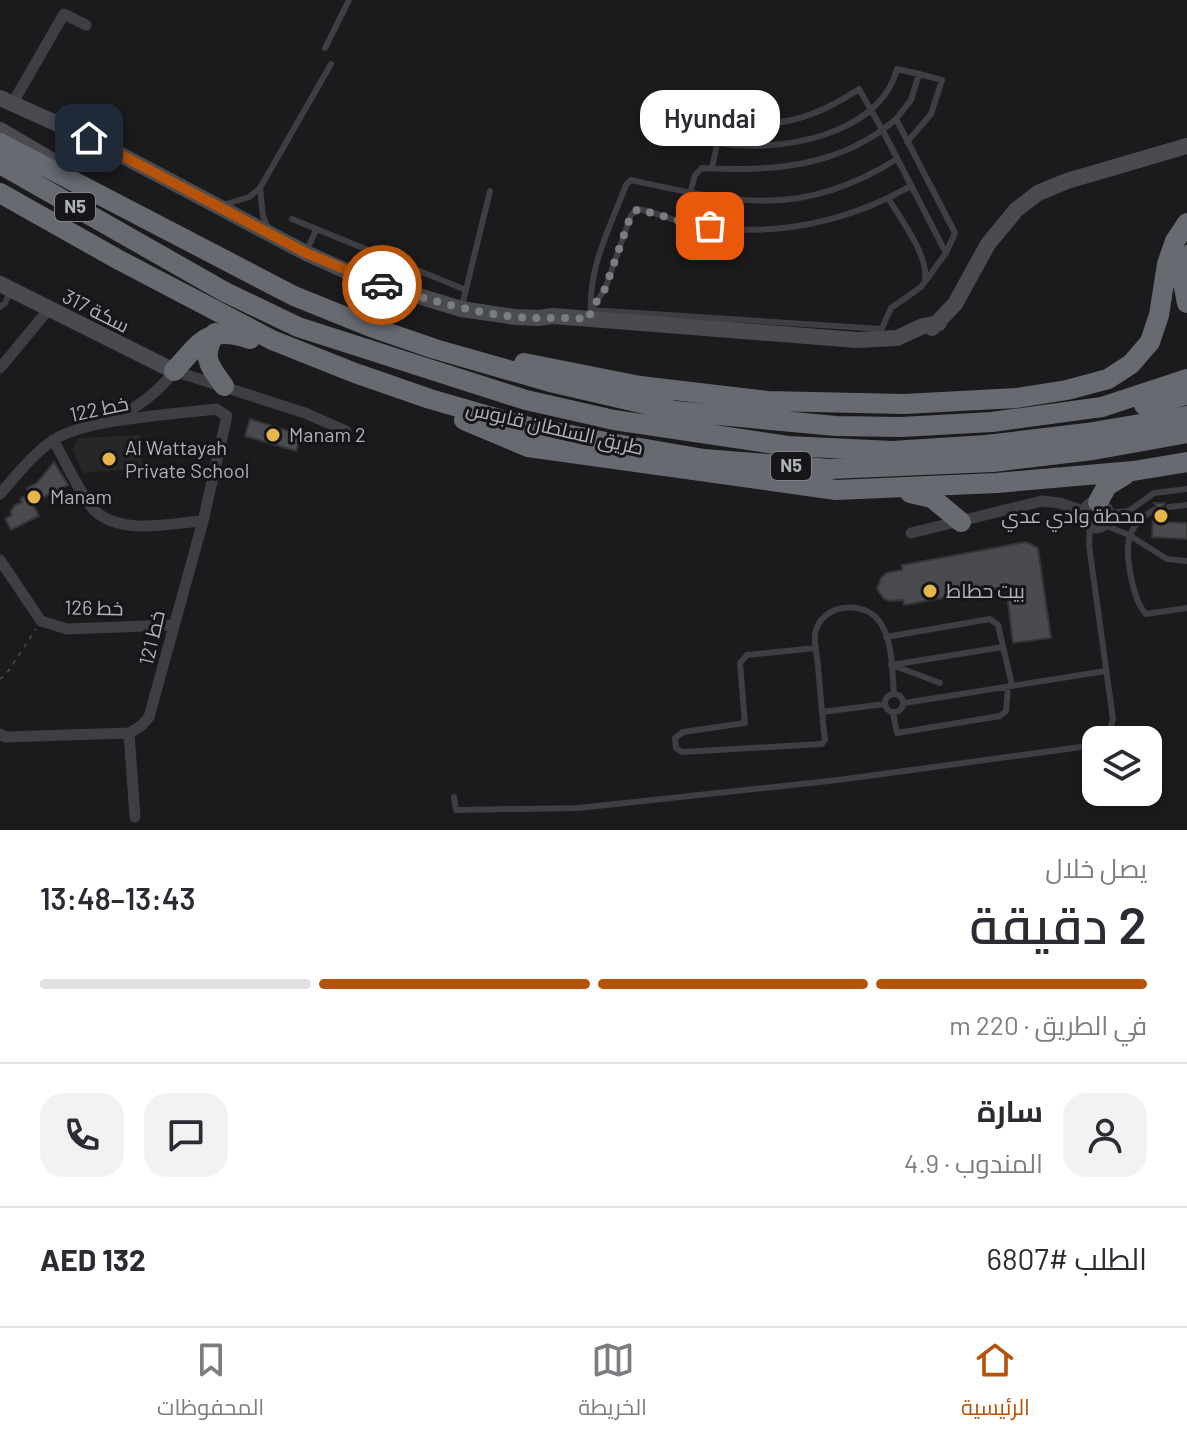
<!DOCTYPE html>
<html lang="ar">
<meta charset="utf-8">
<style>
:root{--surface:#fff;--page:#f2f2f3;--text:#2b2b33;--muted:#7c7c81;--line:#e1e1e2;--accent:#b45309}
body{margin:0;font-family:Barlow,Cairo,sans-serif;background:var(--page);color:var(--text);direction:rtl;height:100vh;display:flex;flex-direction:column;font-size:30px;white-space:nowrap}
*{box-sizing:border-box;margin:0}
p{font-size:26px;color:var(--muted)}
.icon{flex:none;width:44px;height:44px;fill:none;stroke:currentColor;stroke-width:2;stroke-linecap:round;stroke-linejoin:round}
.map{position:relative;height:830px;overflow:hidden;direction:ltr}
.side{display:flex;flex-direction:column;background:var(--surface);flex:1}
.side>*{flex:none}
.tools{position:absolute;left:1082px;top:726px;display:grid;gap:16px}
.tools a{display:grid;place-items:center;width:80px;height:80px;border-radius:16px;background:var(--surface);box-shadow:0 4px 12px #0003;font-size:40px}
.pin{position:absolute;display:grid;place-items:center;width:68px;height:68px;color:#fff;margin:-34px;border-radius:16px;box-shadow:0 4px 12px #0006}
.courier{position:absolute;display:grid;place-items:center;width:80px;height:80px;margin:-40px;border:6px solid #b45309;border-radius:50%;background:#fff;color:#222;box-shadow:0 2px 10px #0007}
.bubble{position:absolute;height:56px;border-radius:24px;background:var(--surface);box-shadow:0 4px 12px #0003;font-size:26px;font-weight:600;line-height:56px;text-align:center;direction:rtl}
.summary em{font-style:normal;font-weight:600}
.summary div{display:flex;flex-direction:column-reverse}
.summary{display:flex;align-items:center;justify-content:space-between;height:136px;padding:0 40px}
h1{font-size:52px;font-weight:600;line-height:60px}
.bar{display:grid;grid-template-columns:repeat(4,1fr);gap:12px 8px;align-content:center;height:96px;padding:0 40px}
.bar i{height:10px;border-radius:6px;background:var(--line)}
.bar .on{background:var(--accent)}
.bar p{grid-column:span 4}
.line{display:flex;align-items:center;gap:20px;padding:0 40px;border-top:2px solid var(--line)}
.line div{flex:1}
.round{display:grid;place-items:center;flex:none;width:84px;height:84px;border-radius:24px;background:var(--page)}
.tab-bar{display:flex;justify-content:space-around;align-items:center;height:112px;border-top:2px solid var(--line);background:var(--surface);font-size:22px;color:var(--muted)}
.tab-bar a{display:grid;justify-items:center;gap:4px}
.tab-bar .on{color:var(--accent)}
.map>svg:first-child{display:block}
.built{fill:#272729}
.building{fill:#4a4b4f;stroke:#353538;stroke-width:2}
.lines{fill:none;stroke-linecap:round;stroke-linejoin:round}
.path{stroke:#424348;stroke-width:2;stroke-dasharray:4 6;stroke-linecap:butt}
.lane{stroke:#3e3e43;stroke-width:6}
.street{stroke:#3e3e43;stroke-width:11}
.secondary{stroke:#4a4b51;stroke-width:16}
.highway{stroke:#686a72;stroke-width:20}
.done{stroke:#7b7d84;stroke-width:8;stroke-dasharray:0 14.4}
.route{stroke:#b45309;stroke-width:10}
.poi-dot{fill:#e4b64b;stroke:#161518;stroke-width:3}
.labels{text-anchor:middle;stroke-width:6;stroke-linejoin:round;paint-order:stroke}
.shield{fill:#161518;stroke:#80838a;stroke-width:2}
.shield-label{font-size:18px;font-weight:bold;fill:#aeb2bb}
.street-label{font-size:20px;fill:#aeb2bb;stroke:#161518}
.poi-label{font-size:20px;fill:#aeb2bb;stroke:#161518;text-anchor:start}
</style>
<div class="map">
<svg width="1187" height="830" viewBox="0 0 1187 830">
<rect width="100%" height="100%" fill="#1b1b1d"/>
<path class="built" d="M140,435L143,468L83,473L72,449L79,438Z"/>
<path class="building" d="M250,419L301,435L296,451L245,436Z
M54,462L68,485L32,503L39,516L11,530L5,519L12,515L10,512L15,505L22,502L20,499L28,494L27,488L37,483Z
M1154,503H1165L1163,508L1169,513L1168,522L1187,523V539L1152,537L1153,517L1160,511Z
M1026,542L1038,548L1051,638L1013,643L1006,587L904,605L903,600L890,601L884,599L877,589L881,578L886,573L902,570V565Z"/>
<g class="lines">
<path class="path" d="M0,679L7,673L36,629"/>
<path class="lane" d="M325,48L349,0
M907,142L931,114L942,80L919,74
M718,143C777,153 879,137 897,69L919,74L911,100L896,119
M712,168L722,120C776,130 814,119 859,89L883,131L946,253L921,287L891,308L878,337
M260,188L263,216L268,228
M690,194L695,175L702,168C772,172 841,167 896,119L955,233L946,253
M888,198L911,186
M223,205L249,197L260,188L331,64
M292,219L466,290
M306,252L316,230
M365,277L375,254
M462,306L490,191
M0,307L5,303L11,290
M591,310L605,289L631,215L638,209C656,212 672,221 691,224C759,237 826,227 888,198C900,218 928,255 925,278
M591,310L881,329
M591,311C588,268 611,225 626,185L631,180C736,203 800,219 897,159
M1169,507L1187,505
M1154,510C1145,515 1135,523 1131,533C1123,549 1133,601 1146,614L1187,608
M1109,513L1129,511L1154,493L1187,489
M1104,525L1129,535L1167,559L1187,561
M1090,527L1089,545L1113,719L1110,730L1104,740
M886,637L990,619L998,625L1012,685
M816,648L747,655L740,663L745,723L683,732L675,738L676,748L682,752L822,744L825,740C822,715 820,690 818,665C817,656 814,643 815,634C820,604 863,599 879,621C893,639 892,672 894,694
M891,665L1003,647
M895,666L940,683
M885 703a9 9 0 1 1 18 0a9 9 0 1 1-18 0Z
M904,703L1106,671
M822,712L885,704
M893,713L897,733L1000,716L1006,711L1008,687
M454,797L456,810L578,808L838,780L1096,745"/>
<path class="street" d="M12,104L64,14L86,25
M0,368L49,309
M114,419C138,407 159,392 174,371L305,413L346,431
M53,440C64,458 81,496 94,510C121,536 170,523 203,521
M0,494C16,476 32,455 52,441C83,419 176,414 216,409L227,416L203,521L149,717L141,726L129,733L5,737L0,734
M1083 515a13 13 0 1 1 26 0a13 13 0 1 1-26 0Z
M911,533L1042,501L1060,503L1083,511
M0,560L41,621L67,629L173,625
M129,733L135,817"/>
<path class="secondary" d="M0,98L89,138L306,253L364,279L461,309L515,317L539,318L553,316L857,340L897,338L923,326L939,323
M0,130L63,167
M0,284L174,371
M932,328L955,304L988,244L1016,210L1038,193L1067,181L1187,146"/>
<path class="highway" d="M0,143L294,296L371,327L435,349L550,382L675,411L836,426L901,427L992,422L1102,407L1187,379
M0,164L225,292L298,327L526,400L614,420L788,446L892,451L986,445L1087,433L1187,416
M0,193L119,260L272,340L355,373L430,399L520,425L611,443L704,459L829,469L993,462L1093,450L1187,433
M1187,255L1182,277L1187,303
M215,333C201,358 209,365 224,386
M524,363L640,386L768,401L904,404L1017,398L1067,390L1108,379L1131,364L1150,342L1159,315L1167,264L1175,241L1187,223
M174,371C201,341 208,325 250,339
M1144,405L1187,395
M464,420L528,447L836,490L997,483L1133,471L1187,462
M910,493L932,498L961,522
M1098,502L1107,486L1125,475"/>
</g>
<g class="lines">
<path class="done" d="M382,285C426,299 469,312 515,317C540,319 564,317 589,319L591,310L605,289L631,215L638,209L691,224L710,226"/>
<path class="route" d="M89,138L306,253L382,285"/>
</g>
<g class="poi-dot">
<circle cx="273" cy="435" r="8"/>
<circle cx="109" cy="459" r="8"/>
<circle cx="34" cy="497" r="8"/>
<circle cx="1161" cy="516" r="8"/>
<circle cx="930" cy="591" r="8"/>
</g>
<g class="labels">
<g class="shield">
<rect x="55" y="193" width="40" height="28" rx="6"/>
<rect x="771" y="452" width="40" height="28" rx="6"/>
</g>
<g class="shield-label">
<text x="75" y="213">N5</text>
<text x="791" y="472">N5</text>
</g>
<g class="street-label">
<text transform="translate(96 311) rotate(27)" y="7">سكة 317</text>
<text transform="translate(99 409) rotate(-12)" y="7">خط 122</text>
<text transform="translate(555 428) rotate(13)" y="7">طريق السلطان قابوس</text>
<text transform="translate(94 608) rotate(1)" y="7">خط 126</text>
<text transform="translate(152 638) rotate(-77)" y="7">خط 121</text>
</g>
<g class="poi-label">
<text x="289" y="442">Manam 2</text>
<text x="125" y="455">Al Wattayah<tspan x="125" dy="23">Private School</tspan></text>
<text x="50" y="504">Manam</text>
<text x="1145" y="523" text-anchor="end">محطة وادي عدي</text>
<text x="946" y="598">بيت حطاط</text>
</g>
</g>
</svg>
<div class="tools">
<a><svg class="icon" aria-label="layers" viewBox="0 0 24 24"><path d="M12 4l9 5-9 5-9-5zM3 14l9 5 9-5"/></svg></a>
</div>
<div class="pin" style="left:710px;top:226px;background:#ea580c"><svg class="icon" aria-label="bag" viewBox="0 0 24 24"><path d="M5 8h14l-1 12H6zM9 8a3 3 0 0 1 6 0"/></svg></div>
<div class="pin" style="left:89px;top:138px;background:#1f2937"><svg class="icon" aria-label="home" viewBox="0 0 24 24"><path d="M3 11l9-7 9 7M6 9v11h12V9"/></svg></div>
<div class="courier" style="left:382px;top:285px"><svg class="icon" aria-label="car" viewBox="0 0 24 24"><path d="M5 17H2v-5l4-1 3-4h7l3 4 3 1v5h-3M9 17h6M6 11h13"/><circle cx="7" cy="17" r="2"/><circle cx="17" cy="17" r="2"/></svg></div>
<div class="bubble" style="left:640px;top:90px;width:140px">Hyundai</div>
</div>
<section class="side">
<div class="summary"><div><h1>2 دقيقة</h1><p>يصل خلال</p></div><em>13:43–13:48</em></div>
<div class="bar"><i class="on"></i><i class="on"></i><i class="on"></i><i></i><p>في الطريق · 220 m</p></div>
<div class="line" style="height:144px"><a class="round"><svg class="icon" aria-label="person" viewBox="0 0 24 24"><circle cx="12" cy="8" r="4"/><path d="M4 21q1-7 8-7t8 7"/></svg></a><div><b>سارة</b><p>المندوب · 4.9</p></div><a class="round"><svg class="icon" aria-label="chat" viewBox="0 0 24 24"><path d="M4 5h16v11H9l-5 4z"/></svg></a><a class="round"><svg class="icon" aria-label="phone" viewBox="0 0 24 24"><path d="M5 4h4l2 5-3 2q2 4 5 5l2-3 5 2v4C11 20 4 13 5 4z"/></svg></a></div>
<div class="line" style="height:104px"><div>الطلب #6807</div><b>AED 132</b></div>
</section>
<nav class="tab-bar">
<a class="on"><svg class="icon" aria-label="home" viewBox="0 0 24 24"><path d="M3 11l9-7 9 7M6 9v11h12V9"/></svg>الرئيسية</a>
<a><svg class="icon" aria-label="map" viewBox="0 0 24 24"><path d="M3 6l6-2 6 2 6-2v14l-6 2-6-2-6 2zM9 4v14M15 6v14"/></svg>الخريطة</a>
<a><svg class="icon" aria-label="saved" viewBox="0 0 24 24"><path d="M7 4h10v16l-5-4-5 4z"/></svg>المحفوظات</a>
</nav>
